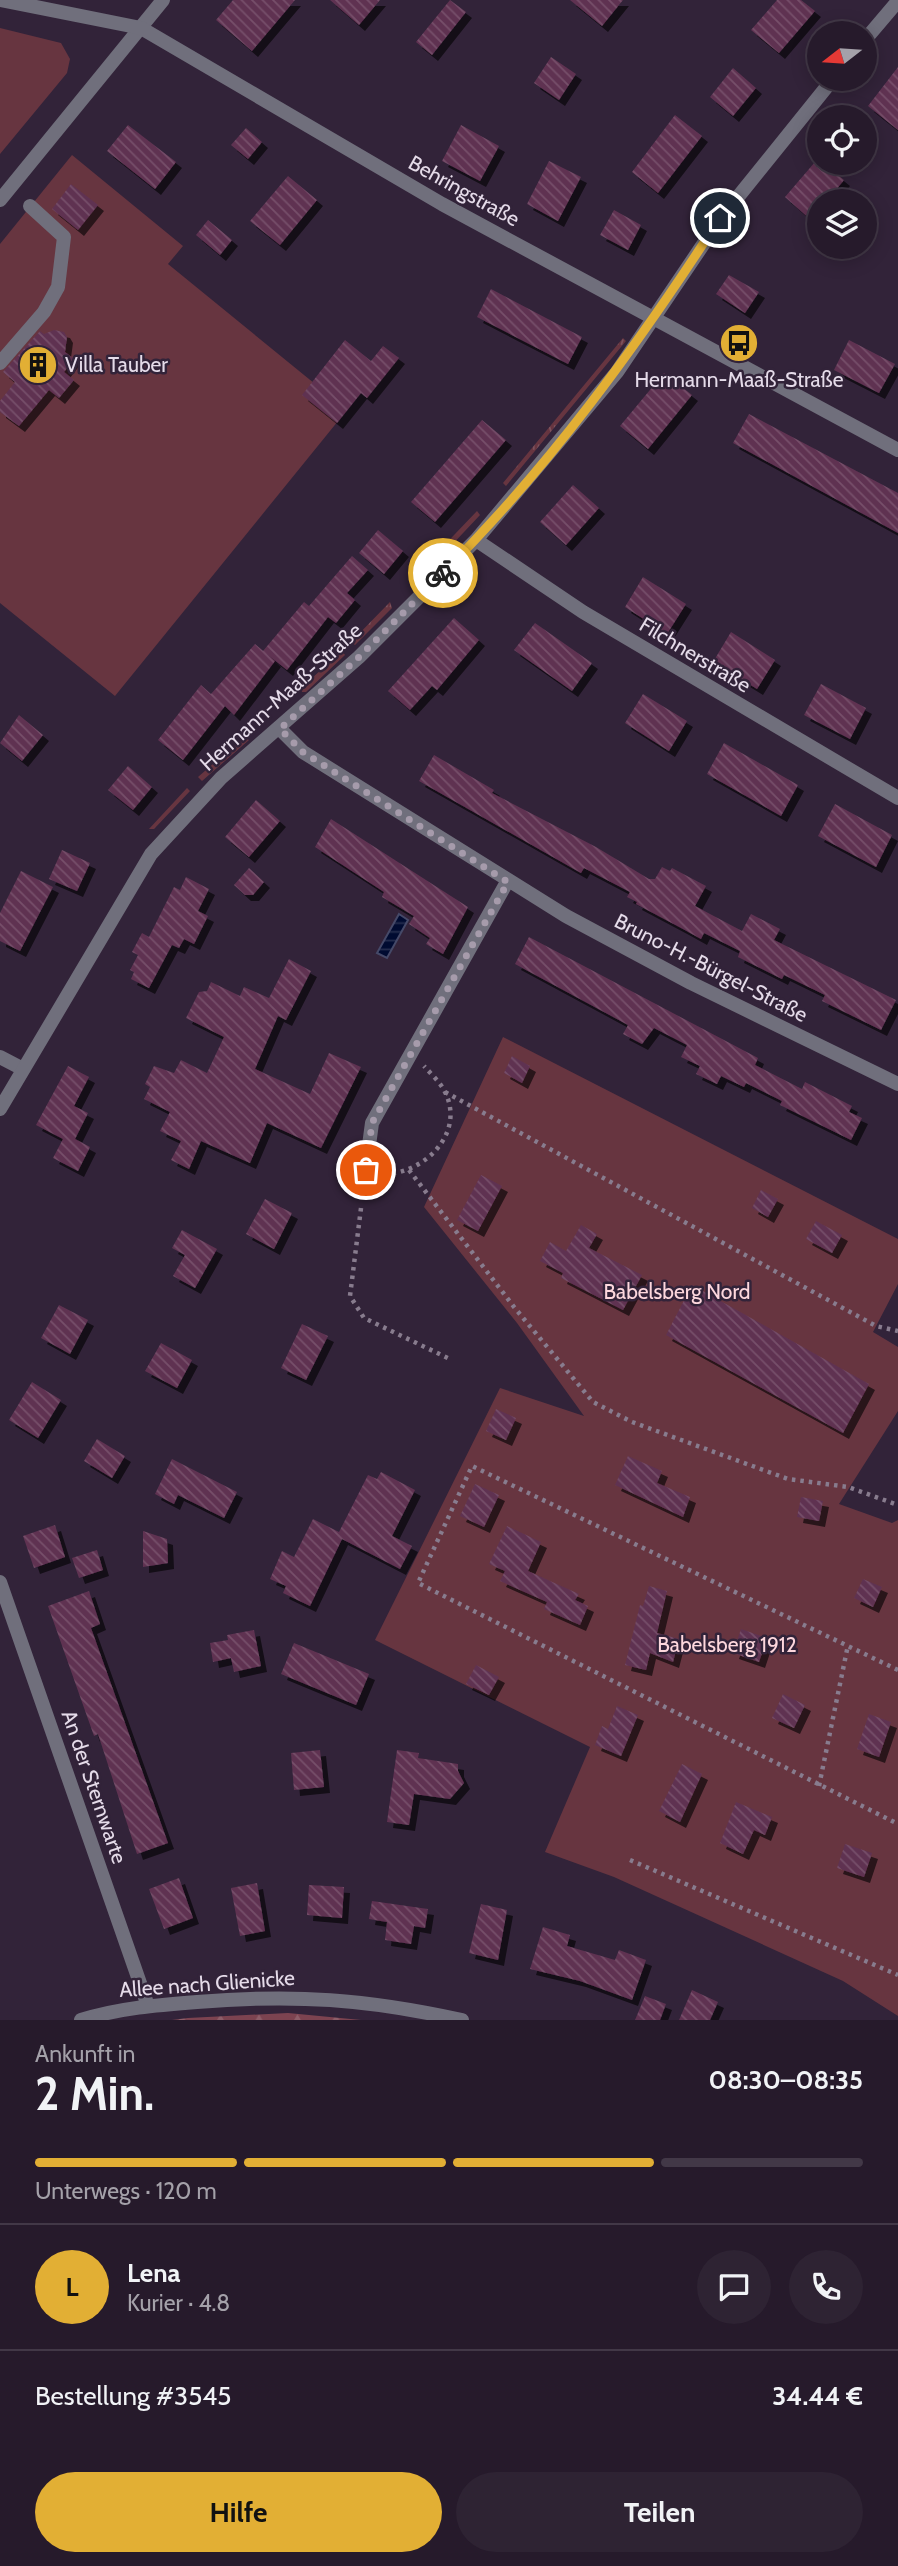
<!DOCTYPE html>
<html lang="de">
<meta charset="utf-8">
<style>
:root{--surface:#261a2b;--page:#2e2333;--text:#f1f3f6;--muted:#a4a1a9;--line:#423847;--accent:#e2af34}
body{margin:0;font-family:Cabin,sans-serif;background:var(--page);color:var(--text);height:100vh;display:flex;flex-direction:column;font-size:26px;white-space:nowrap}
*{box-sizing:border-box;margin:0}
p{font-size:23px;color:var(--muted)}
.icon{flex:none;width:38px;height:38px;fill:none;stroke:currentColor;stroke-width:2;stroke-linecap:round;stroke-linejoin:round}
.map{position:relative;height:2020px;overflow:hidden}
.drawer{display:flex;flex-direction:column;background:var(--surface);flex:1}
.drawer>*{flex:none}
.needle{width:46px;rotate:253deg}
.controls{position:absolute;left:807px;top:21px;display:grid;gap:14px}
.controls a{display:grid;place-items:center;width:70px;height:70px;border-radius:50%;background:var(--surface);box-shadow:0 4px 18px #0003,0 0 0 2px var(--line);font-size:35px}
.pin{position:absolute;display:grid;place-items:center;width:60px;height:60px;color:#fff;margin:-30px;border:4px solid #fff;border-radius:50%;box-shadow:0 2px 7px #0007}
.courier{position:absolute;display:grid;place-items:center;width:70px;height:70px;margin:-35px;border:5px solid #e2af34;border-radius:50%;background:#fff;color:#222;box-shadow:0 2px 9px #0007}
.headline em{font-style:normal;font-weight:700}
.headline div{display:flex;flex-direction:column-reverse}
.headline{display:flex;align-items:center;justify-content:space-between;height:119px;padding:0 35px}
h1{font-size:46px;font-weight:700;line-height:52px}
.bar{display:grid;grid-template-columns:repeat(4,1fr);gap:10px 7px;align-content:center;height:84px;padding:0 35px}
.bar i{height:9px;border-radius:5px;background:var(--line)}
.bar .current{background:var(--accent)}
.bar p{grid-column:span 4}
.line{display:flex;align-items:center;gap:18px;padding:0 35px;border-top:2px solid var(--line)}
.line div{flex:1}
.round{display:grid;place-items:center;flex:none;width:74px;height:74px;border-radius:37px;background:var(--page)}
.primary-button{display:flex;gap:14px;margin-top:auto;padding:14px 35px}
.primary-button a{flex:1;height:80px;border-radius:42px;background:var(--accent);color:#111;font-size:28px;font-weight:700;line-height:80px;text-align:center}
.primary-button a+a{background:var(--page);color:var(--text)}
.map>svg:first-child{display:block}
.grass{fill:url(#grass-tufts)}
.forest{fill:url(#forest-firs)}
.garden{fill:#673540}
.water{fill:url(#water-rules);stroke:#454968;stroke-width:2}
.building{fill:url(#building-back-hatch);filter:url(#shadow)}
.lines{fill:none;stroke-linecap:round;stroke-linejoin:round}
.path{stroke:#887c8e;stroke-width:4.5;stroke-dasharray:3.5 5;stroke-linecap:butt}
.service{stroke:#706f7c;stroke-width:14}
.minor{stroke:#706f7c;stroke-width:14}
.tertiary{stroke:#706f7c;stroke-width:14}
.done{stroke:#a69bab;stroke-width:7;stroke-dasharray:0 12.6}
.route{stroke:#e2af34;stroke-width:9}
.labels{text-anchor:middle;stroke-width:5;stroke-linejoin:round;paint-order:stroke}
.street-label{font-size:21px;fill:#e5dbe9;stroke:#322339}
.poi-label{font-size:21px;fill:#e5dbe9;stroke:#322339;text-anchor:start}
.park-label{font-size:21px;fill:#fdd7dd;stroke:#322339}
</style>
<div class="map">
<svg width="898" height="2020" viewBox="0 0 898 2020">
<defs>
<pattern id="grass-tufts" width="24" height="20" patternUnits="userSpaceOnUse" patternTransform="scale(1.75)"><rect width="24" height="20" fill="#673540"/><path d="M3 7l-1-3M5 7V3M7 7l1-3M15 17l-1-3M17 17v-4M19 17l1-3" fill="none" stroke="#7d525c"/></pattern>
<pattern id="forest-firs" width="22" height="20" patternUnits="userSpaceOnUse" patternTransform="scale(1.75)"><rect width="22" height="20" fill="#7c4350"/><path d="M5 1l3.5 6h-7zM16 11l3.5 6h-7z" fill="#8e5e69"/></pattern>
<pattern id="water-rules" width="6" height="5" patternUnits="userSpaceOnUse" patternTransform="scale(1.75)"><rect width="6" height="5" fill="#000b31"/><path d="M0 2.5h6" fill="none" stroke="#252e4f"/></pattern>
<pattern id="building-back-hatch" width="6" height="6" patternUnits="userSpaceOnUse" patternTransform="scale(1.75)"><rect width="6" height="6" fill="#5f3251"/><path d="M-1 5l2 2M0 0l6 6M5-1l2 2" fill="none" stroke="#764f6a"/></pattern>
<filter id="shadow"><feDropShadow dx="6" dy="6" stdDeviation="0" flood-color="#0009"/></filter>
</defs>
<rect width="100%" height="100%" fill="#322339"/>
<path class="grass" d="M623,338L626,341L506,486L503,483Z
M477,511L480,515L416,583L412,579Z
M390,602L392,608L355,645L351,642Z
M342,651L345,655L306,692H302L301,688Z
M244,737L249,740L202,781L198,777Z
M187,788L190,791L154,829H149Z"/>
<path class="forest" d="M288,2013L361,2020H172L188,2018Z"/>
<path class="garden" d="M0,28L61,43L70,59L67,73L0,154Z
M72,155L183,246L168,264L347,410L115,696L0,603V244Z
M503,1037L898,1239V1284L873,1332L898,1347V1411L839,1504L892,1523L898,1520V2016L843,1981L614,1877L545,1852L590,1747L375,1640L500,1388L584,1416L517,1323L424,1207Z"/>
<path class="water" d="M399,914L408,920L387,958L377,953Z"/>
<path class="building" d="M233,0H295L252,51L216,20Z
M330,0H380L359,25Z
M450,0L466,12L432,55L416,42Z
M570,0H623L602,26Z
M777,0H801L815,11L779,53L751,30Z
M551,57L576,74L559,100L534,83Z
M898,67V130L868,106Z
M733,68L756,88L733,116L710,97Z
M675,115L702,136L658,193L632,172Z
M128,125L176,162L155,189L107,151Z
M461,125L499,146L480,181L442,161Z
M246,128L262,142L248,159L231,145Z
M549,161L581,177L558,221L527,204Z
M815,162L823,163L844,180L827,201H819V210L811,220L785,197Z
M288,176L317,200L280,245L250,221Z
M71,184L98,205L78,230L52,209Z
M614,210L641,225L628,250L600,235Z
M208,220L232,240L220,255L196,235Z
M729,275L759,292L745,313L716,294Z
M491,289L582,337L568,364L477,317Z
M54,330L64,332L67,337L65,352L74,359L64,372L74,380L59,398L49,390L19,426L0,412V401L15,382L3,372L40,331L44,334Z
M345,340L371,361L383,346L399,358L367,398L361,393L337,423L302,395Z
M849,340L895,364L879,393L834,370Z
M664,373L692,395L648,449L620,426Z
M749,414L898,493V533L733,443Z
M482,420L506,440L435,522L411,502Z
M573,485L599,508L566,545L540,522Z
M378,530L403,551L384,574L359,553Z
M352,556L368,570L347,593L355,600L336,623L328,617L287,670L263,651L304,602L309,606Z
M643,577L686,604L667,634L625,607Z
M454,618L479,640L437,690L432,686L410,710L388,691Z
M535,623L592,663L572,691L514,650Z
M731,632L775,660L757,689L713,662Z
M255,644L275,661L234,715L225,706L183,760L158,740L201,685L211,694Z
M821,684L866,708L850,739L804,715Z
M643,694L687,721L669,751L625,723Z
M19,715L43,735L22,761L0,743Z
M724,743L798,785L781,816L707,774Z
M434,755L494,790L492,793L596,847L649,879H655L662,867L670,871L672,868L706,886L695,906L742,931L751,914L780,929L774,940L896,1000L881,1030L822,1001L825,995L784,975L782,979L738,957L740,951L704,933L701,939L683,929L636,904L637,902L627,897L630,892L584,868L581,873L419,781Z
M128,766L152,787L133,810L108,790Z
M256,800L280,821L249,857L225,837Z
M835,804L892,835L876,867L818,836Z
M331,819L468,907L443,954L426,944L430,938L409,924L414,916L382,897L384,892L315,847Z
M62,850L90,863L77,891L49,879Z
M249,868L264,882L253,895H245L234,885Z
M21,871L53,887L20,951L0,941V913Z
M186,877L209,889L198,911L208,916L194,944L184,939L179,948L172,945L149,988L131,979L134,972L130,970L138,955L132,952L142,933L149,937L174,887L180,890Z
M529,937L758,1058L755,1065L802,1089L805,1082L852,1106L849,1112L862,1118L851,1140L780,1105L782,1101L746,1083L744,1087L721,1076L717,1084L696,1074L700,1066L681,1057L687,1045L654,1028L642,1044L623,1034L628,1025L515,964Z
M289,959L311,971L286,1020L278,1016L255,1069L310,1094L329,1053L361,1067L321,1148L267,1123L250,1163L201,1141L189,1169L171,1160L181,1141L160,1131L170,1112L144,1099L150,1087L145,1084L154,1066L174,1073L181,1060L207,1073L224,1037L186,1018L199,992L207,991L211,982L240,996L244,987L269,998Z
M512,1056L530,1066L522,1083L504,1073Z
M68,1066L89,1077L74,1106L88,1113L75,1139L90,1147L78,1171L53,1158L63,1139L36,1125Z
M481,1175L502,1186L478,1231L457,1220Z
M761,1190L778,1199L768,1217L752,1208Z
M265,1199L292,1213L274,1249L246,1234Z
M816,1221L842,1235L832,1253L806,1239Z
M581,1225L597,1234L589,1248L642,1275L623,1310L561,1278L563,1273L540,1261L550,1242L566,1251Z
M182,1230L217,1249L195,1288L173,1276L185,1255L172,1248Z
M692,1285L869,1384L843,1433L666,1335Z
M59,1305L88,1320L70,1354L41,1338Z
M302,1324L328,1336L306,1380L281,1368Z
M161,1343L192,1360L177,1388L145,1371Z
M32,1382L61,1400L38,1438L9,1420Z
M496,1409L516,1418L506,1440L486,1431Z
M97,1439L125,1456L112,1478L84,1461Z
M628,1456L662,1471L657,1483L690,1497L683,1517L615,1485Z
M172,1459L237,1492L224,1518L178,1495L174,1504L155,1494Z
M381,1472L415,1490L392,1536L412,1546L400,1569L342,1539L310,1606L283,1593L286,1586L270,1579L282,1551L294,1557L313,1519L339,1532L368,1475L377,1479Z
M475,1484L499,1495L484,1527L460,1516Z
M801,1497L823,1501L819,1521L797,1517Z
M55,1525L65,1557L34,1568L23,1536Z
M507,1526L541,1542L528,1571L579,1594L575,1600L588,1606L580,1625L544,1609L547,1602L500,1581L505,1571L489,1564Z
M143,1531L167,1539L168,1563L143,1567Z
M97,1550L103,1570L79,1578L72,1558Z
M863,1579L882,1587L873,1607L854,1598Z
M649,1586L667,1591L657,1633L679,1639L673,1662L650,1653L646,1670L625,1665L640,1605L643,1606Z
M89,1591L100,1624L91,1628L168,1843L137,1854L98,1734L94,1736L48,1606Z
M741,1629L767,1638L759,1662L733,1653Z
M254,1630L261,1666L234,1672L231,1658L213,1662L210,1643L228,1640L227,1635Z
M294,1643L369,1674L356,1705L281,1674Z
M476,1665L499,1677L489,1695L466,1684Z
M783,1694L805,1705L794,1728L772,1718Z
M617,1706L638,1715L621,1756L595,1745L602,1726L608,1729Z
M869,1714L891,1722L879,1757L857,1749Z
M320,1750L324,1787L294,1790L291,1753Z
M397,1750L419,1753L418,1758L458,1764V1771L464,1783L450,1799L414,1794L409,1825L387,1822Z
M682,1764L702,1774L680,1822L659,1811Z
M736,1802L772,1817L765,1835L754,1830L743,1854L720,1843Z
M845,1844L872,1853L864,1877L837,1868Z
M179,1878L193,1918L164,1929L149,1889Z
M257,1883L265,1931L240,1936L231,1888Z
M309,1885L344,1887L342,1918L307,1915Z
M372,1901L428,1909L425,1928L414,1926L411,1944L385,1940L387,1922L369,1919Z
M481,1904L507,1910L498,1960L469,1953Z
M543,1927L570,1935L567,1946L615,1960L619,1950L646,1960L632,2000L580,1981L530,1969Z
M692,1990L718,2002L710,2020H679Z
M645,1996L666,2004L660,2020H635Z"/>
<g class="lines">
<path class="path" d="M445,1092L876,1326L898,1331
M409,1170L514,1307L593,1402L632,1422L788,1479L848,1487L898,1505
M384,1174C423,1174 466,1134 445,1092C441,1083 431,1074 424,1066
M361,1208L350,1296L364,1318L452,1360
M898,1670L472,1466L418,1583L898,1824
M819,1786L848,1645
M630,1860L898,1975"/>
<path class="service" d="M0,363L44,312L58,287L64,237L30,206
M0,1057L23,1069"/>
<path class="minor" d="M864,41L898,1
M0,200L163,0
M476,540L583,612L898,798
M280,729L303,752L566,916L691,983L898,1084
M0,1109L151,854L221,778L359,657L476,540L617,372L721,218L833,79
M363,1190L372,1123L507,882
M0,1582L148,2006"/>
<path class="tertiary" d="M1,0L141,28L442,204L898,450
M81,2020C119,2008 158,2005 197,2002C295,1994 366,1999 462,2020"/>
</g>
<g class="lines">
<path class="done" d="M366,1170L372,1123L508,882L303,752L280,729L359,657L443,573"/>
<path class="route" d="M443,573C550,466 638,345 720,218"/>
</g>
<defs>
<g id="bus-disc" transform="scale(2.0125)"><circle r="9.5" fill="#e2af34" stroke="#322339"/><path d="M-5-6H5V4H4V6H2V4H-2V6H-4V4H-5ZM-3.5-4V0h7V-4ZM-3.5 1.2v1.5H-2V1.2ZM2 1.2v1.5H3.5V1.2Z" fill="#111"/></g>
<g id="building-disc" transform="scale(2.0125)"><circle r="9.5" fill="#e2af34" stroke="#322339"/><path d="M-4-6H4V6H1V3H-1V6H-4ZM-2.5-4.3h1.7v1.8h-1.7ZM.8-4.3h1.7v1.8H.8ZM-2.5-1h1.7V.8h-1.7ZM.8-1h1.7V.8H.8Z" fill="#111"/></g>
</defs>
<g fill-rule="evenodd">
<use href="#bus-disc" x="739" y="343"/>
<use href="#building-disc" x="38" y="365"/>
</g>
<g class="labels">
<g class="street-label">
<text transform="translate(464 191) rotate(29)" y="7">Behringstraße</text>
<text transform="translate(695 655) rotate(31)" y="7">Filchnerstraße</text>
<text transform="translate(281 697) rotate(-42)" y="7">Hermann-Maaß-Straße</text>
<text transform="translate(711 968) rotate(27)" y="7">Bruno-H.-Bürgel-Straße</text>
<text transform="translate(94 1787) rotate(71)" y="7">An der Sternwarte</text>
<text transform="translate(207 1984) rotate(-4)" y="7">Allee nach Glienicke</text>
</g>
<g class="poi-label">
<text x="65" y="372">Villa Tauber</text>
<text x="739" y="387" text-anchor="middle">Hermann-Maaß-Straße</text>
</g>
<g class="park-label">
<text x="677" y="1299">Babelsberg Nord</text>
<text x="727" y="1652">Babelsberg 1912</text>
</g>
</g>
</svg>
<div class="controls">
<a><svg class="needle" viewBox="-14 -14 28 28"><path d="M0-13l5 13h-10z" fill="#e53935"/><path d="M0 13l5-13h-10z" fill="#a4a1a9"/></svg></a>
<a><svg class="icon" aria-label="locate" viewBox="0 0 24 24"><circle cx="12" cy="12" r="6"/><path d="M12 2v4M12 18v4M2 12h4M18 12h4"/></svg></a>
<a><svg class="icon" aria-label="layers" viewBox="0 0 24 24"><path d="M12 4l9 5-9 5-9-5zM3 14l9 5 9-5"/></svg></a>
</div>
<div class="pin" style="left:366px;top:1170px;background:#ea580c"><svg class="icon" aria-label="bag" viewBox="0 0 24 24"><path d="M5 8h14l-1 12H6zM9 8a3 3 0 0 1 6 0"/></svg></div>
<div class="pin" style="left:720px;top:218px;background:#1f2937"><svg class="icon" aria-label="home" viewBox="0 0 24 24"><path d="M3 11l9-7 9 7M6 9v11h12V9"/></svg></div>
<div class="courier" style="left:443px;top:573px"><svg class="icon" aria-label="bike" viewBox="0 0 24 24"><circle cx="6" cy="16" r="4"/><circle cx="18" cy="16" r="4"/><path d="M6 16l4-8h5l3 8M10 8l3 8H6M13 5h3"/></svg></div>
</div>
<section class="drawer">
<div class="headline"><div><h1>2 Min.</h1><p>Ankunft in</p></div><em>08:30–08:35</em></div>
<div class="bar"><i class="current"></i><i class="current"></i><i class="current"></i><i></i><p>Unterwegs · 120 m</p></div>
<div class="line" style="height:126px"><b class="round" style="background:var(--accent);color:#111">L</b><div><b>Lena</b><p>Kurier · 4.8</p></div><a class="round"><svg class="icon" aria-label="chat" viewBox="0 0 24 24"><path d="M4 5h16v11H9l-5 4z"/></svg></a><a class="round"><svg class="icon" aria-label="phone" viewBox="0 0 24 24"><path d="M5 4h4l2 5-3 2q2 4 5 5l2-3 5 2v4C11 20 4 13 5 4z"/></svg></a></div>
<div class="line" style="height:91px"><div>Bestellung #3545</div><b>34.44 €</b></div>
<div class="primary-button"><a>Hilfe</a><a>Teilen</a></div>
</section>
